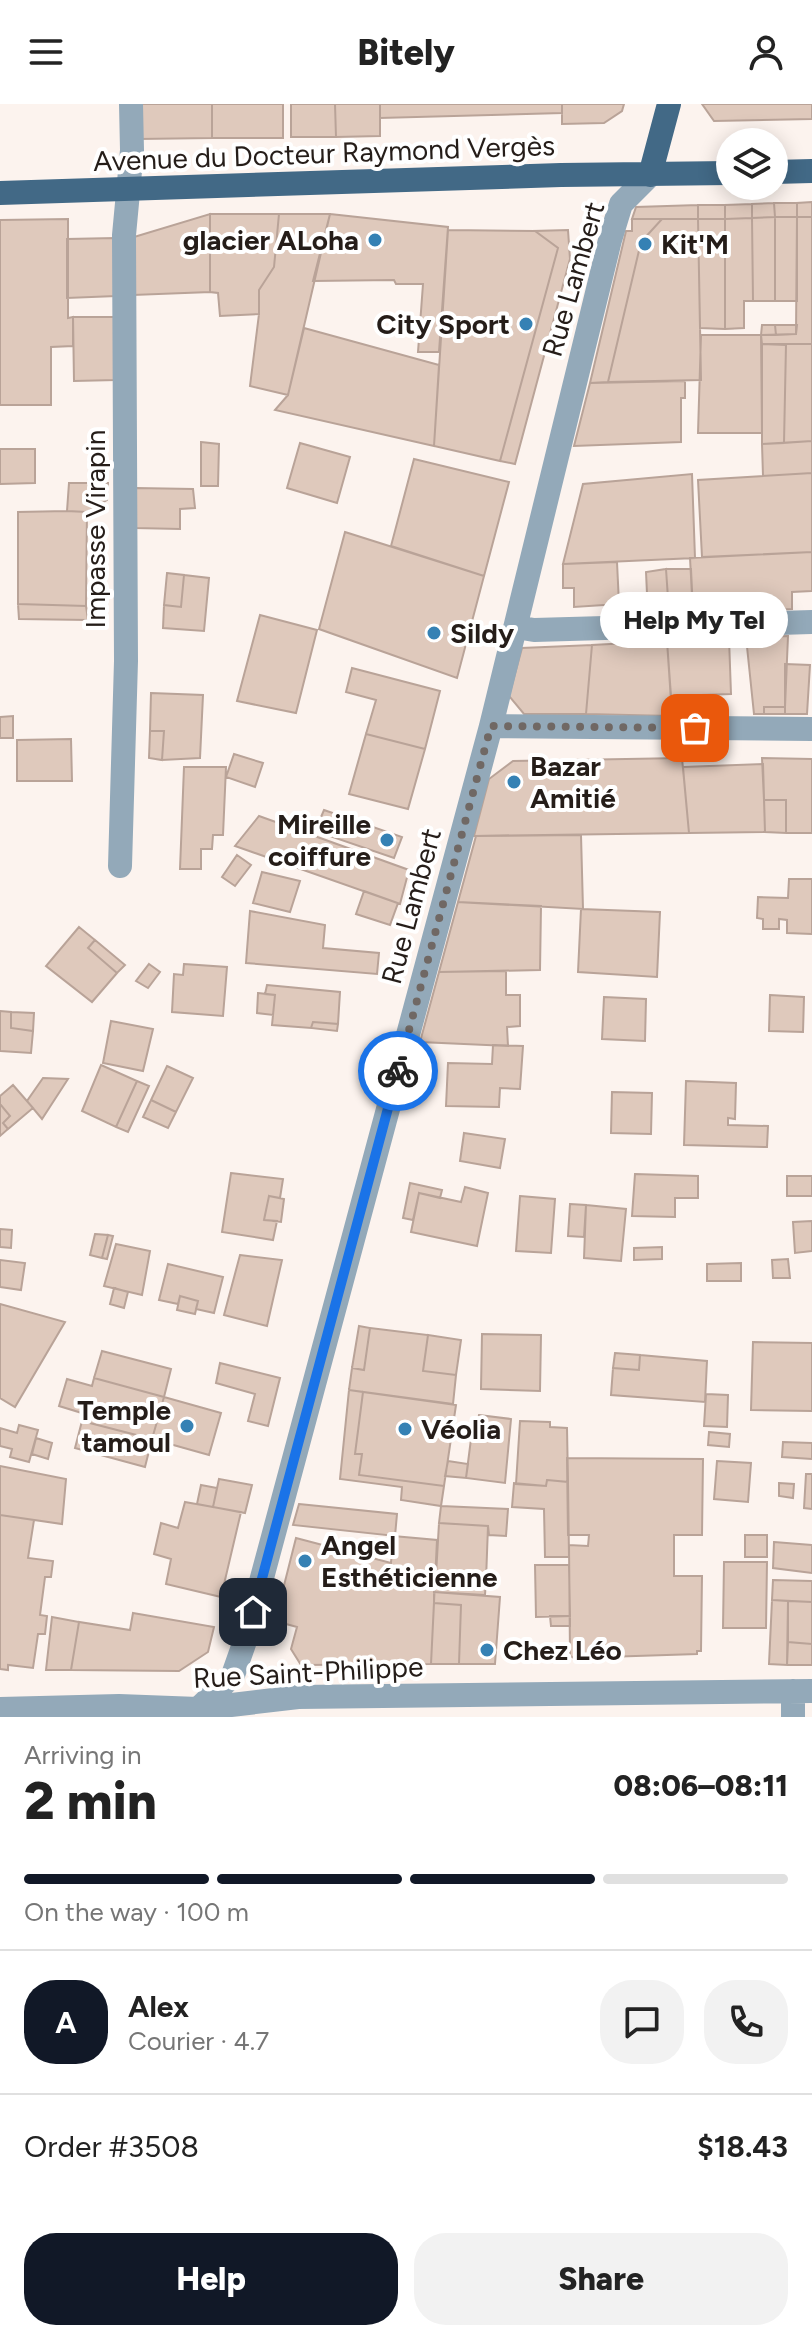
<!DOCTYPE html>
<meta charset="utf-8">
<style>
:root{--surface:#fff;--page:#f2f2f2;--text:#222;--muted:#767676;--line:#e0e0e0;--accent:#111827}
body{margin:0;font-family:Figtree,sans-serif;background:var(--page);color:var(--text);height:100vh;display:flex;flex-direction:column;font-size:30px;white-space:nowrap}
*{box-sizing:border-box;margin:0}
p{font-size:26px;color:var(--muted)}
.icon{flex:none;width:44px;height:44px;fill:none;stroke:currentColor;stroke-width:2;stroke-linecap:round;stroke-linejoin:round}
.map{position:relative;height:1613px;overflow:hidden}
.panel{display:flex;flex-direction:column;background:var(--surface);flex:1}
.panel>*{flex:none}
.fabs{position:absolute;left:716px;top:24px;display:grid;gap:16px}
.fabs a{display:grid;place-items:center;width:72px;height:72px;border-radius:50%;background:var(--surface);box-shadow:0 4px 20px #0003;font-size:40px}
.pin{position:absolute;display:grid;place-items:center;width:68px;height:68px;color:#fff;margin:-34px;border-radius:16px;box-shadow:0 4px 12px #0006}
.courier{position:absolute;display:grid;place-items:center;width:80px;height:80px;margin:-40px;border:6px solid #1a73e8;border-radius:50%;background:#fff;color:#222;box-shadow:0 2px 10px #0007}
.bubble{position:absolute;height:56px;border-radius:28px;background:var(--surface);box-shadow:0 4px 20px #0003;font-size:26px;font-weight:800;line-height:56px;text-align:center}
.overview em{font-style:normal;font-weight:800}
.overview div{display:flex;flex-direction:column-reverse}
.overview{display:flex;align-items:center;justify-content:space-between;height:136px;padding:0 24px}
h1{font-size:52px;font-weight:800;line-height:60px}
.bar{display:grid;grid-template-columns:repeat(4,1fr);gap:12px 8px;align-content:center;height:96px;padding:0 24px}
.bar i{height:10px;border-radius:6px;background:var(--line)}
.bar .selected{background:var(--accent)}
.bar p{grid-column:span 4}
.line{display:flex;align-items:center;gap:20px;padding:0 24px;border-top:2px solid var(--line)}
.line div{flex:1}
.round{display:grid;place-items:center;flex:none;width:84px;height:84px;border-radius:32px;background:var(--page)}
.button{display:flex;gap:16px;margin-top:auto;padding:16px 24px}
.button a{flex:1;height:92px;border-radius:32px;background:var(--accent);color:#fff;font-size:32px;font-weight:800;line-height:92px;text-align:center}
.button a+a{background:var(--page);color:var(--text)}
header{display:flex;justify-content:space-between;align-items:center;height:104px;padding:0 24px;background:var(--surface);font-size:36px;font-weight:800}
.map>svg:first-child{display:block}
.building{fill:#dfc9bc;stroke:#b9a398;stroke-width:2}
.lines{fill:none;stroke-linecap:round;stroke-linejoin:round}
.minor{stroke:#93a9b9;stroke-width:24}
.major{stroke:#426986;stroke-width:24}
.done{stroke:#706864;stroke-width:8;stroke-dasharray:0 14.4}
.route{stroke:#1a73e8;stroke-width:10}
.poi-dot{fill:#3581b4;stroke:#fff;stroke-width:3}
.labels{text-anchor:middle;stroke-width:8;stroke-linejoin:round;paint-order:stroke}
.street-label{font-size:28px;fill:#251d19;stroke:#fff}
.poi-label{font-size:28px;font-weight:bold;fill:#251d19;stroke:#fff;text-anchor:start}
</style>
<header><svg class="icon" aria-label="menu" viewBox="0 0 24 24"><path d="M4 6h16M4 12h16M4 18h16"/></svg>Bitely<svg class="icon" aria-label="person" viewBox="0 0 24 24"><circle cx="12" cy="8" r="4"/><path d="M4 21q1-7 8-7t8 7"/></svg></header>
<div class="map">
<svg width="812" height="1613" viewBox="0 0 812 1613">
<rect width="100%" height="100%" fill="#fcf3ee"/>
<path class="building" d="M140,0H212V34L139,35Z
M212,0H283V34H212Z
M291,0H335L336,33H291Z
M335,0H380V32L336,33Z
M380,0H562V9L380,14Z
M562,0H624L622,7L604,19L562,20Z
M702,0H812V15L714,17Z
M812,98V113H797V99Z
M774,99H797V113H775Z
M774,99L775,113L752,114V100Z
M752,100V114L725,115V101Z
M698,101H725V115H698Z
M698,101V115H632L636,103Z
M210,110V188L133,191L134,133Z
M210,110H279L274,163L259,186V210L220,212L218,189L210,188Z
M279,110H330L288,291L250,282L259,210V186L274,163Z
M330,110L448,123L439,248H418L423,180H396L394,176L313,177Z
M775,113H797V197H775Z
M775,113V197H753L752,114Z
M797,113H812V240H762L761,231L796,230Z
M752,114L753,197H744V224L725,225V115Z
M68,115V214L73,213V242L51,243V301H0V116Z
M632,115H662L641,138L608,278L590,279L626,127H632Z
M662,115H698L701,276L608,278L641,138Z
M698,115H725V225L700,224Z
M448,126L535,127L558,144L500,357L434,342Z
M568,126L570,155L515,360L500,357L558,144L535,127Z
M115,134L116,192L67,194V135Z
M73,213H116V276L74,277Z
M762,221H775L776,231H761Z
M775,221H797L796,230L776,231Z
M304,224L439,261L434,342L275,306L288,291Z
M701,231H761L762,329H698Z
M762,240L786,241L784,339L762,340Z
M786,240H812V337L784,339Z
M685,277V294H681V338L574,342L590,279Z
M812,337V369L763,372L762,340Z
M201,338L219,340L218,382H201Z
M300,339L350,353L337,399L287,384Z
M0,345H35V379L0,380Z
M414,355L509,378L484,472L391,442Z
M812,369V448L702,453L698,376Z
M692,370L695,454L563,460L583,380Z
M69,379H108L107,396L87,408L67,407Z
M136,384L193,385L195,404L180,405V425L135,424Z
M67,407L87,408L86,502L18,500V408Z
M345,428L484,472L457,574L319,525Z
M812,448V487L792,488V505L693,510L690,454Z
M617,458L619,500L574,503V484H563V460Z
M666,465H691L693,508L669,509Z
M666,465L669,509L648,511L646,468Z
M167,469L184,471L181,503L164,501Z
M184,471L209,474L204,527L163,524L164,501L181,503Z
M18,500L86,502L88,516L19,515Z
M260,511L317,526L296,609L237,597Z
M788,532L785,603H764V610H754L746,533Z
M729,534L731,590L671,592L667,537Z
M667,537L672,612L586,610L592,541Z
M592,541L586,610H524L509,592L522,544Z
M785,560L810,561L807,610H785Z
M352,564L440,587L425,645L366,630L376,596L346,588Z
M151,589L203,591L200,654L162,656L164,627H150Z
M764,603H785V610H764Z
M13,612V634H0V613Z
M150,627H164L162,656L149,654Z
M366,630L425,645L408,705L349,690Z
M71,635L72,677H17V636Z
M234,650L263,659L255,683L226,673Z
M682,654L689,729L474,732L489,675L513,657Z
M762,654L812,655V729H786V696H764Z
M763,660L765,728L689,729L683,663Z
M184,663H226L223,731H213L212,745H201V765H180Z
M764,696H786V729L765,728Z
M324,706L402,733L394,754L315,727Z
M259,712L409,766L400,800L235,742Z
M581,731L583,805L458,798L476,732Z
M237,751L251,761L235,782L222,773Z
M262,768L300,777L290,808L253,799Z
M789,775H812V830L787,829V816L779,815V825H763V815L757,814L758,793L788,794Z
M364,787L398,799L390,821L356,810Z
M458,798L541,802L540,866L439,868Z
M581,805L660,808L657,873L578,868Z
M250,807L325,821L323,844L379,849L377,870L246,859Z
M79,823L95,836L88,844L117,869L92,898L46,862Z
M95,836L125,861L117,869L88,844Z
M149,860L160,868L148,884L136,877Z
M184,860L227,863L223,912L172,908L174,870L183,871Z
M506,867V891H520V922L507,923L508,942L420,938L439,868Z
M267,881L340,888L338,920L313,918L311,924L272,921L275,891L265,890Z
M258,889L275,891L273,911L257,909Z
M770,891L804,893L803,928L769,927Z
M604,893L646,895L645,937L602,935Z
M0,907L11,908V924L33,927L31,949L0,947Z
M11,908L34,909L33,927L11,924Z
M111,917L153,925L143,967L103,959Z
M313,918L338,920L337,927L311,924Z
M493,941L523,942L520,985L500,984L499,1003L446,1002L448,959L492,960Z
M101,961L137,977L116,1023L82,1007Z
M167,962L193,974L176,1008L151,996Z
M43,974L68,975L42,1015L27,997Z
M137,977L149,982L128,1028L116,1023Z
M686,977L736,979L735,1015L728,1014V1021L768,1022L767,1043L684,1041Z
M13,981L33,1004L8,1025L3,1019L10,1012L0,1000V992Z
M612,988L652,989L651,1030L611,1029Z
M151,996L176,1008L168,1024L143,1013Z
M0,1000L10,1012L3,1019L8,1025L0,1032Z
M464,1029L505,1035L500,1064L460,1057Z
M231,1069L283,1075L280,1094L269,1092L264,1116L277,1117L273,1136L222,1128Z
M635,1070L698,1072V1094H675V1113L632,1112Z
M787,1072H812V1092H787Z
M410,1079L442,1086L440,1094L419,1089L413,1116L403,1114Z
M465,1083L488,1089L477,1142L411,1128L419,1089L461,1098Z
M269,1092L284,1095L281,1118L264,1116Z
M520,1092L555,1095L551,1149L516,1147Z
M570,1100L586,1101L584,1133L568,1132Z
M586,1101L626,1105L621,1157L584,1154Z
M812,1117V1147L795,1149L793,1118Z
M0,1125L12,1126L11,1144L0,1143Z
M95,1130L108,1131L102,1154L90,1151Z
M108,1131L113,1132L107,1155L102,1154Z
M116,1140L150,1147L142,1191L104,1182Z
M662,1143V1155L634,1156V1144Z
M240,1151L282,1156L267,1222L224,1211Z
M788,1155L790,1174H773L772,1156Z
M0,1156L25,1159L21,1186L0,1183Z
M741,1159V1177H707V1160Z
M168,1160L223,1173L214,1209L196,1205L198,1197L180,1192L178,1200L159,1196Z
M114,1184L128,1188L124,1204L110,1200Z
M180,1192L198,1197L195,1210L177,1206Z
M0,1200L65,1218L15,1303L0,1294Z
M359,1222L370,1224L364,1266L352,1264Z
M370,1224L428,1231L423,1267L456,1271L453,1300L349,1286L352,1264L364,1266Z
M482,1230L541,1231L540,1287L481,1285Z
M428,1231L461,1236L456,1271L423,1267Z
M753,1238L812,1239V1307L751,1306Z
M102,1247L171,1265L164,1293L94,1274Z
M615,1249L640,1251L639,1266L613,1264Z
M640,1251L707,1257L705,1298L611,1291L613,1264L639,1266Z
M220,1259L280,1274L268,1322L248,1317L255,1290L216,1279Z
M94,1274L164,1293L152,1335L82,1317L85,1310L59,1302L67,1275L92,1282Z
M349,1286L363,1288L355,1350H362L359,1371L444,1382L441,1402L401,1396L402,1383L340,1375Z
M363,1288L456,1301L444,1382L359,1371L362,1350H355Z
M706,1290L728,1291L727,1323L704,1322Z
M164,1293L221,1309L209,1351L152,1335Z
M479,1311L511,1315L505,1379L466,1374L471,1335L486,1337L487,1322L477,1320Z
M82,1317L152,1335L145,1363L75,1344Z
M520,1317L550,1318V1323L567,1324L568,1378L547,1376L546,1382L516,1380Z
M19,1321L38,1326L29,1358L10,1353L12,1345L0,1342V1324L17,1329Z
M709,1328L730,1330L729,1343L708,1341Z
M36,1334L52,1339L48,1355L32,1350Z
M783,1338L812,1339V1355L782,1353Z
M567,1354L703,1355L702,1431H674V1472H702L701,1547H697V1550L574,1554L570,1552L569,1441L588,1442L589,1431H568Z
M448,1357L468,1360L466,1374L445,1372Z
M717,1357L751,1359L748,1398L714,1395Z
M0,1362L66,1375L62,1420L0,1411Z
M806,1370H812V1405L804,1404Z
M219,1375L252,1381L245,1409L213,1403Z
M547,1376L568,1378L569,1453H545L544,1405L512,1403L514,1379L546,1382Z
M779,1379L794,1380L793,1394L779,1392Z
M201,1381L217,1384L213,1403L197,1400Z
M185,1398L241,1408L221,1493L166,1480L171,1455L154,1450L161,1419L178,1424Z
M299,1400L397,1410L395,1432L293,1421Z
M441,1402L508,1405L506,1432L489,1431L488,1422L439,1419Z
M0,1411L34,1416L28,1454L53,1457L51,1473H45L40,1511L47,1512L45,1530H38L33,1564L8,1561V1566L0,1565Z
M439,1419L488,1422L486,1476L436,1471Z
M745,1431H767V1453H745Z
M393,1432L437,1436L431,1560L301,1561L291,1545L297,1523L275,1517L296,1434L391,1459Z
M774,1438L812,1441V1469L773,1464Z
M724,1458H767L766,1524H723Z
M535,1461H569L570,1512L536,1513Z
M436,1471L486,1476L485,1491L434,1488Z
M773,1476L812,1477V1498L772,1496Z
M434,1488L500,1493L495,1560H459L461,1501L434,1499Z
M772,1496L788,1497L787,1561L769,1560Z
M788,1497L812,1498V1540L788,1538Z
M434,1499L461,1501L459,1560H431Z
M133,1509L214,1523L208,1548L179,1567L71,1566L79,1518L130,1526Z
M550,1512H570V1522H551Z
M52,1513L79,1518L71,1566H46Z
M788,1538L812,1540V1561H787Z"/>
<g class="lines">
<path class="minor" d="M516,523L534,526L812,518
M491,622L812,625
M120,762L126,557L124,131L132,46L131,0
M793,1587V1613
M0,1605L119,1602L198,1605L298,1593L812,1587
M194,1613L198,1605L233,1571L245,1537L491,622L610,136L621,100L650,71"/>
<path class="major" d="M774,68L812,67
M650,71L669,0
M0,89L561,71L730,69"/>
</g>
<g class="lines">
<path class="done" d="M398,967L491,622L695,624"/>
<path class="route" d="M253,1508L398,967"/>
</g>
<g class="poi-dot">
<circle cx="375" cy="136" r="8"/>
<circle cx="645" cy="140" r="8"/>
<circle cx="526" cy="220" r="8"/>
<circle cx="434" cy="529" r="8"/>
<circle cx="514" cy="678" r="8"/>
<circle cx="387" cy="736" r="8"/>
<circle cx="187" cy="1322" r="8"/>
<circle cx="405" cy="1325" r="8"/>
<circle cx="305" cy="1457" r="8"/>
<circle cx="487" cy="1546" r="8"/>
</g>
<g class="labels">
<g class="street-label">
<text transform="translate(324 49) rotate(-2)" y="10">Avenue du Docteur Raymond Vergès</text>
<text transform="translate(573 175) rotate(-74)" y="10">Rue Lambert</text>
<text transform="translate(95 425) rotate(-90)" y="10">Impasse Virapin</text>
<text transform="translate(411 802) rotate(-75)" y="10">Rue Lambert</text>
<text transform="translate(308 1568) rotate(-3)" y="10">Rue Saint-Philippe</text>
</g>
<g class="poi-label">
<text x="359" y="146" text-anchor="end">glacier ALoha</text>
<text x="661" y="150">Kit'M</text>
<text x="510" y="230" text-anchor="end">City Sport</text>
<text x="450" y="539">Sildy</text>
<text x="530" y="672">Bazar<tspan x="530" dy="32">Amitié</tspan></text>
<text x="371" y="730" text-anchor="end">Mireille<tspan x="371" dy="32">coiffure</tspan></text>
<text x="171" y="1316" text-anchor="end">Temple<tspan x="171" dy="32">tamoul</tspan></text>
<text x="421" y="1335">Véolia</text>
<text x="321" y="1451">Angel<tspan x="321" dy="32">Esthéticienne</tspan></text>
<text x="503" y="1556">Chez Léo</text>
</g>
</g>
</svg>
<div class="fabs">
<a><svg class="icon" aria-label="layers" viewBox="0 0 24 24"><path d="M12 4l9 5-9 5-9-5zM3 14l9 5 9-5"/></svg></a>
</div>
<div class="pin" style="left:695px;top:624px;background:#ea580c"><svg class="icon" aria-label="bag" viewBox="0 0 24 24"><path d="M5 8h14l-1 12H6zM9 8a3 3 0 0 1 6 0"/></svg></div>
<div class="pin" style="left:253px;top:1508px;background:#1f2937"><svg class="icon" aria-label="home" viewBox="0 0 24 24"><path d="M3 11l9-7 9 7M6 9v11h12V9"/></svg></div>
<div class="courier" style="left:398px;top:967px"><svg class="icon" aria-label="bike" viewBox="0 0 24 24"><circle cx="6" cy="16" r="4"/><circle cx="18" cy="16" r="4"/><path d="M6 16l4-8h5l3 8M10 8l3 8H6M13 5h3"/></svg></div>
<div class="bubble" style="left:600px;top:488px;width:188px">Help My Tel</div>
</div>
<section class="panel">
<div class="overview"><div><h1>2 min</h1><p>Arriving in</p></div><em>08:06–08:11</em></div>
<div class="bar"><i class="selected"></i><i class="selected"></i><i class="selected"></i><i></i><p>On the way · 100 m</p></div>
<div class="line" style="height:144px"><b class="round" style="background:var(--accent);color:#fff">A</b><div><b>Alex</b><p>Courier · 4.7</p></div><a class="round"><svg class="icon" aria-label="chat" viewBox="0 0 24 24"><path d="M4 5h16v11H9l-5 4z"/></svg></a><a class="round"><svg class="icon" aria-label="phone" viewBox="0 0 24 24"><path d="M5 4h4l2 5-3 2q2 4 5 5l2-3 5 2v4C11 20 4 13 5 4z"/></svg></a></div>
<div class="line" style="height:104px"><div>Order #3508</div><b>$18.43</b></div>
<div class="button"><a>Help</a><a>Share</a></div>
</section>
